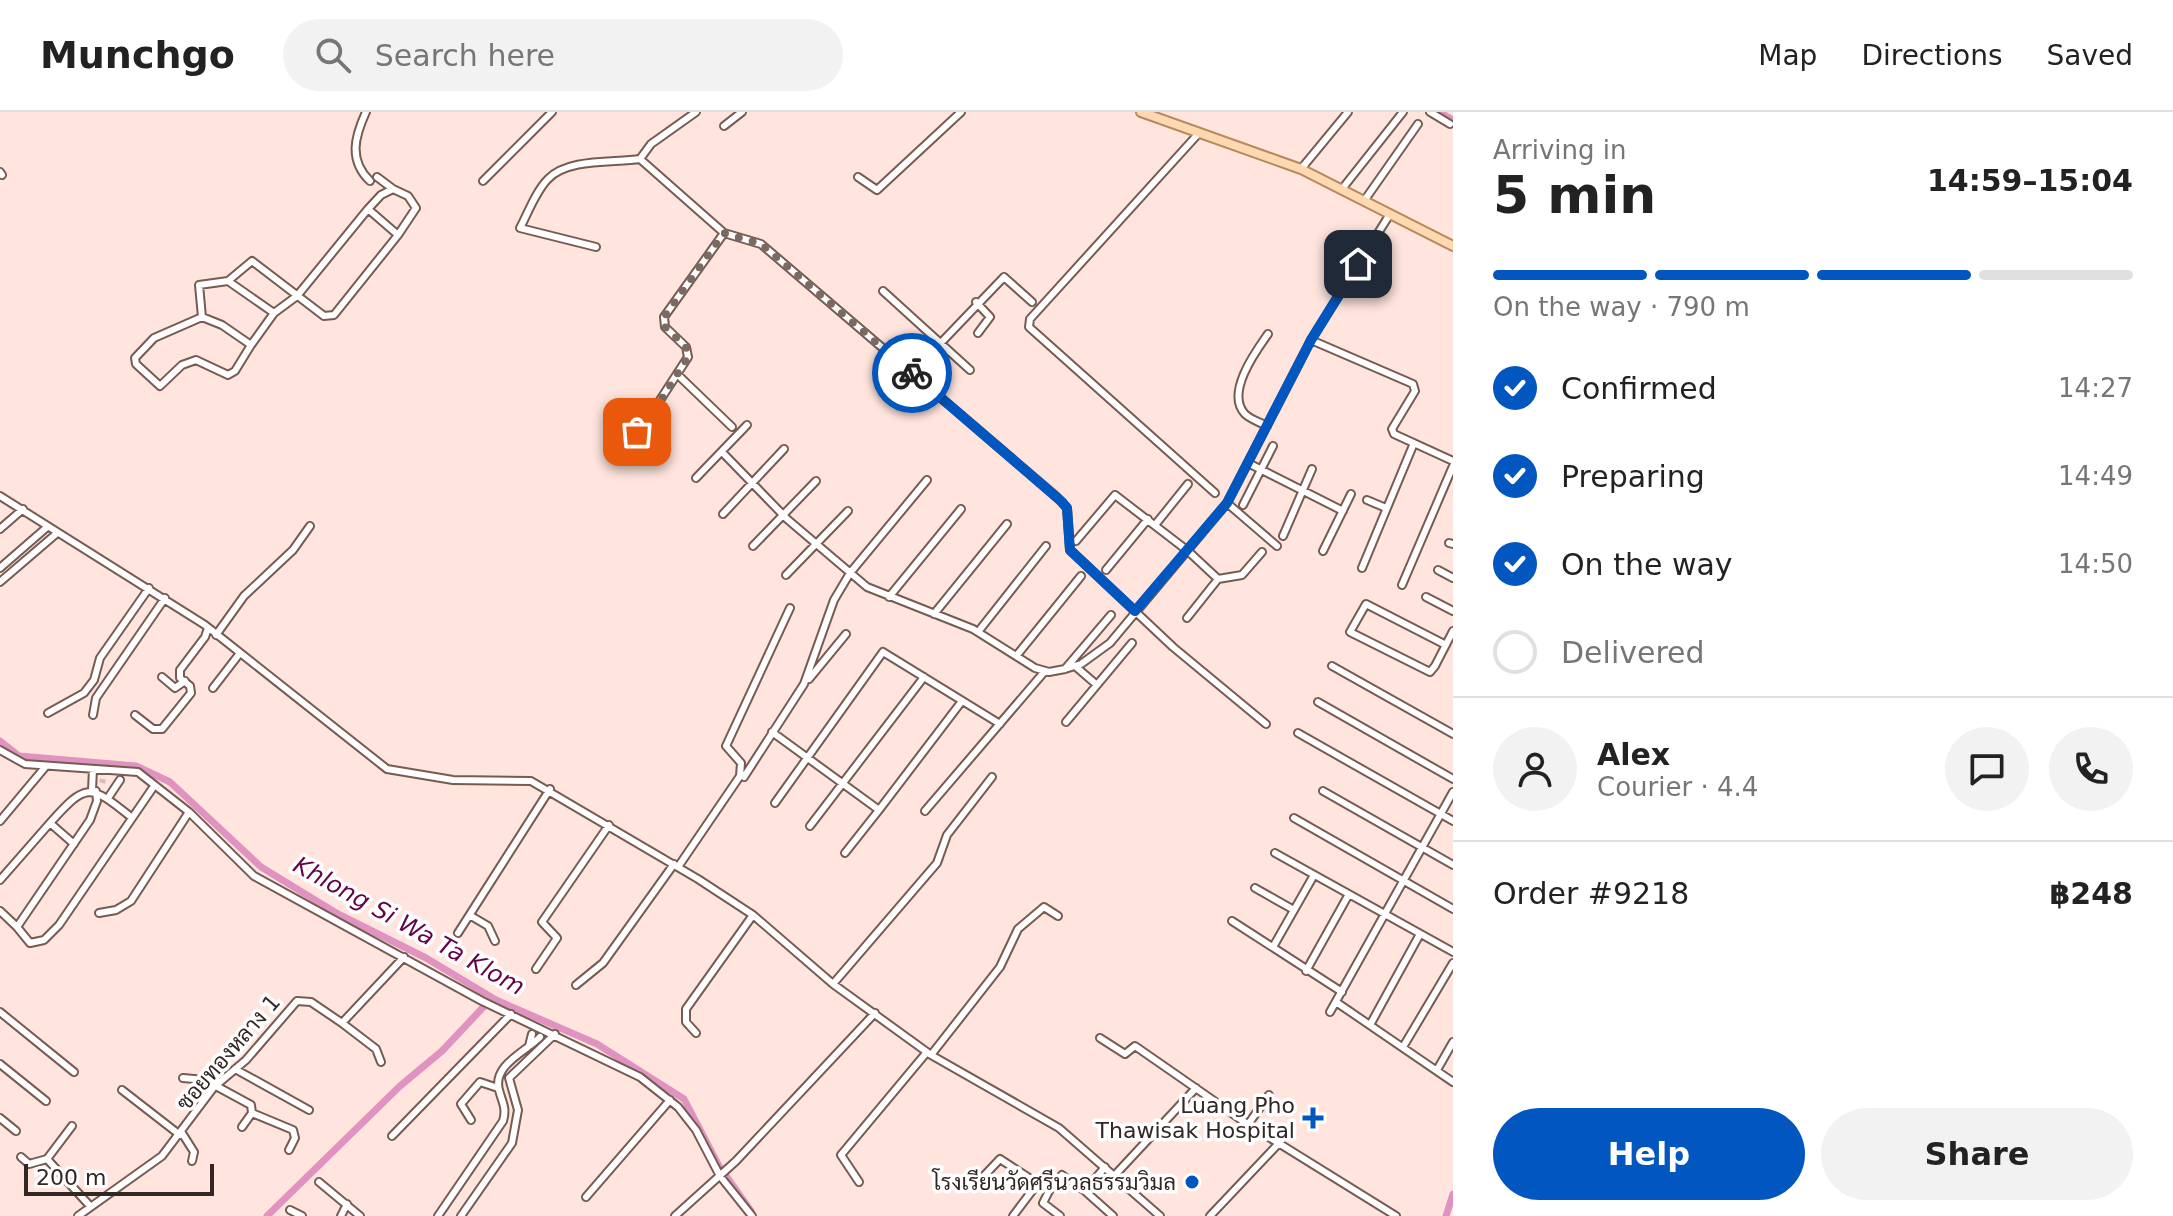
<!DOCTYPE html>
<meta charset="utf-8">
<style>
:root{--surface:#fff;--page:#f2f2f2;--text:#222;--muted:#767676;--line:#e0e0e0;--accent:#0156bf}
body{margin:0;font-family:"DejaVu Sans",Sarabun,sans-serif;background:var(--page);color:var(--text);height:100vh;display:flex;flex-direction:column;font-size:30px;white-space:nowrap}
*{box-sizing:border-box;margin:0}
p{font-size:26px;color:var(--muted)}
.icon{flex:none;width:44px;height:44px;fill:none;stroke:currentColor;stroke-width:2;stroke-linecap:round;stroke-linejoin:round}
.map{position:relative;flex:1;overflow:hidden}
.drawer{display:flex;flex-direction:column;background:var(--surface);width:720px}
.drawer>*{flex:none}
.scale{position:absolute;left:24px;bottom:20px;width:190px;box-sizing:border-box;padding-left:8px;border:4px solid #332723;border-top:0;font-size:22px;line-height:28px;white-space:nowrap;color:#332723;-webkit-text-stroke:6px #fff;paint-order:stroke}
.pin{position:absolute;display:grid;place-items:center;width:68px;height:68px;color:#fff;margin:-34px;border-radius:16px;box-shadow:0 4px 12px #0006}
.courier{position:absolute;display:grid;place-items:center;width:80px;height:80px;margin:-40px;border:6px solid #0156bf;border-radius:50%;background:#fff;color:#222;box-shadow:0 2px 10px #0007}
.summary em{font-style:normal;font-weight:700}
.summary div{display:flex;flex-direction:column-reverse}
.summary{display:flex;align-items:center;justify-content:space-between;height:136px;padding:0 40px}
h1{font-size:52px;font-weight:700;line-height:60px}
.bar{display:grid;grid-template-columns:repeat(4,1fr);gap:12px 8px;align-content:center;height:96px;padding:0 40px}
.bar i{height:10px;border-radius:6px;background:var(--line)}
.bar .active{background:var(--accent)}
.bar p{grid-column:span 4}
.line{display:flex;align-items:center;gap:20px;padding:0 40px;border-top:2px solid var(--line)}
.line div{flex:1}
.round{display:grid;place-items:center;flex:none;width:84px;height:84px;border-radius:42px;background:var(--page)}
ol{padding:0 40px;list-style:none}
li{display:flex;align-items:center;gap:24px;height:88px}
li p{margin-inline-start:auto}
li .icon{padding:8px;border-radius:50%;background:var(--accent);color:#fff;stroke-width:4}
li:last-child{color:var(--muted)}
li i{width:44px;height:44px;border:4px solid var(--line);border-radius:50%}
.cta{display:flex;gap:16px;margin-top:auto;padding:16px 40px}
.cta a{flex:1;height:92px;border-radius:48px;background:var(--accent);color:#fff;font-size:32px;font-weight:700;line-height:92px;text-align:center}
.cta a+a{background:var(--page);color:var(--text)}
header{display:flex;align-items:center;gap:48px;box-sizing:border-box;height:112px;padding:0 40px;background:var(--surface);border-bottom:2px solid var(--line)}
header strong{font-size:38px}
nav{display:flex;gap:44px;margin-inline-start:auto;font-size:28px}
.search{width:560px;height:72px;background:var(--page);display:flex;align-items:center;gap:20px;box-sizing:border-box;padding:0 28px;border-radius:44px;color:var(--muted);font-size:30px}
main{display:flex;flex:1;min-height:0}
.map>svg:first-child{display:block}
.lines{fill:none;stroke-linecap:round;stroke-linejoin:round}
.canal{stroke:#e092c1;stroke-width:7}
.minor-tunnel{stroke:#d6bfb8;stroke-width:6;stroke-dasharray:6 3;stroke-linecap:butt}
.minor-casing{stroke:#765b52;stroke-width:10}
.major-casing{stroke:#b6895c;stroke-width:12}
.minor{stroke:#fff;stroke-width:6}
.major{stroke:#fdd8b0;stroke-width:8}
.done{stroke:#7a6a64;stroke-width:8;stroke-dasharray:0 14.4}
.route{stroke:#0156bf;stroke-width:10}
.poi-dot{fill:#0156bf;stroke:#fff;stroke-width:3}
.labels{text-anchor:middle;stroke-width:7;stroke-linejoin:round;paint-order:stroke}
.street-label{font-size:22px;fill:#332723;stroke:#fff}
.poi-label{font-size:22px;fill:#332723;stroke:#fff;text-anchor:end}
.water-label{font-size:24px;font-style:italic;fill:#64034a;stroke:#fff}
</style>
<header>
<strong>Munchgo</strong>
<div class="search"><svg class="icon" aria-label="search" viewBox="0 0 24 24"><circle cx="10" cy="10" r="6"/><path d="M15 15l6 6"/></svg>Search here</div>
<nav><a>Map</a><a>Directions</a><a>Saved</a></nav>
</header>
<main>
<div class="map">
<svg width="1453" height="1104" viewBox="0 0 1453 1104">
<rect width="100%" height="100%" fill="#ffe5dd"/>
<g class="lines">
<path class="canal" d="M1439,0L1453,8
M0,629L19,644L136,654L170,670L261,755L338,802L426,846L496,888L597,932L684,987L719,1054L751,1099
M267,1104L400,974L442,939L490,888
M1446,1104L1453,1082"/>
<path class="minor-tunnel" d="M102,671L103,667"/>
<g class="minor-casing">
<path id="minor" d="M366,0C355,24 348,48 370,69
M1430,0L1450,12
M724,14L742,0
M1199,21L1030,207L1029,215L1215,381
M640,47L724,121L761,132L1057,385L1067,396L1070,438L1173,535L1266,612
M640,47L651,32L696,0
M1301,57L1348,0
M0,60L2,63
M377,65L393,77
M858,65L877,78L961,0
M483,69L552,0
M1342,77L1403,0
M1364,89L1418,12
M1390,102L1311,228L1413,272L1415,279L1392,317L1394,322L1453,349
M596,135L520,116C528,101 536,79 548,67C568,46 613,51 640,47
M228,169L274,201
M883,179L970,258
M976,190L990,205L978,221
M202,205L199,173L228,169L252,149L324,204L334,203L398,123L368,97
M251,233L235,259L228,263L196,248L182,253L160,274L136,252L135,246L154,226L202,205L222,213L251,233L274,201L297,184L368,97L381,83L393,77L408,84L416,96L398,123
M912,261L1004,165L1032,190
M677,262L732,315
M627,297L624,311L640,319L688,245L686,235L665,215L664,205L724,121
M1267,314C1259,310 1250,307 1245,302C1225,281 1256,239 1268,222
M722,340L787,407L867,475L973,517L1035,556L1049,560L1065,557L1081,552L1110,531L1227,391L1311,228
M1248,351L1343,399
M696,366L747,313
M0,384L205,513L387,657L453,668L531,669L698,767L753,803L833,872L931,943L1059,1016L1160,1104
M1367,388L1386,396
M1227,391L1277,434
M1243,393L1273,334
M723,402L784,337
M1155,413L1188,372
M0,417L23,397
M1283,424L1312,357
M1076,429L1115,383L1188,439L1218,467L1242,463L1262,440
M1449,431L1453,432
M753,434L816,369
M1323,439L1351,382
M0,456L46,416
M1362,456L1414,331
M1106,458L1148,407
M1438,458L1453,466
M786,463L848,399
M0,470L56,422
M1402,473L1453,354
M889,485L961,397
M1426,485L1453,499
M934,502L1007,412
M1187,506L1218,467
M978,520L1046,434
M216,523L244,484L293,438L310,414
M1446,533L1366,492L1350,520L1430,560L1435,554L1453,519
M1017,543L1081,464
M1075,554L1097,573
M1332,554L1453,622
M1065,557L1111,503
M162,565L175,576L185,569
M809,567L846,522
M213,576L240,541
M1318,590L1453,667
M48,601L84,581L94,568L100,546L149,476
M93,603L96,586L165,486
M135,603L153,617H162L191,581L190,574L180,566V558L205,525L208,516
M1066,610L1132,531
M772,620L879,698L962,589
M1298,621L1453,709
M0,638L25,652L138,660L189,700L254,764L482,889L640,965L678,995L696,1018L720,1064L752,1104
M744,665L804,572L834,488L850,461L927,368
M92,678L93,657
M96,679L97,689L90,708L17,815L30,831L44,828L59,813L152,677
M1323,679L1453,753
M108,686L120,668
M775,691L883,540L1000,612
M925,699L1045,559
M1294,706L1453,797
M0,709L46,654
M50,711C86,671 89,671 131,705
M810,714L924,565
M845,741L879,698
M1275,741L1453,840
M678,755L740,664L741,651L726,634L790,496
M0,768L50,711L74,732
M1255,776L1294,798
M0,799L17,815
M99,801L116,798L131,789L189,700
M471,804L488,814L495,829
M1232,809L1342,880
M458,821L550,677
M1273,835L1314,763
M536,857L557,826L542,810L609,713
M1306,859L1349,782
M833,872L937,751L947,723L992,665
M576,873L603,851L674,752
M1336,890L1453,970
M0,900L74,960
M1330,900L1453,680
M342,911L376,937L381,950
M1370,913L1420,822
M696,921L686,910V897L753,803
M1100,926L1125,942L1135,934L1243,1009L1396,1104
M529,934L532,922
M1403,935L1453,851
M931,943L1000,855L1018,817L1044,795L1058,804
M0,952L46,989
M235,957L309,998
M1437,958L1453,930
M183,966L205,968L251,993L252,1001L242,1015
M122,978L180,1023
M252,1001L293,1018L295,1026L289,1038
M0,1006L16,1019
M471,1008L461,992L480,970L498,976
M1249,1011L1269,983
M72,1014L47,1047L90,1094
M182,1021L194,1040L192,1049
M392,1024L511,902
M21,1045L29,1052L47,1047
M1105,1055L1085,1079L1113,1104
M1114,1064L1196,976
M981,1067L1000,1047L1049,1079L1062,1063L1085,1079
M319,1070L360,1104
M859,1070L841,1043L927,940
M1049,1079L1043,1091L1060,1104
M586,1085L670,988
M290,1098L302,1104
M78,1104L162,1044L214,975L246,948L297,889L311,890L342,911L404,845
M341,1104L347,1092
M438,1104L503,1009C507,996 502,990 499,978C492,953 527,939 540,925
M461,1104L512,1031L518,998L509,966L555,922
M675,1104L736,1049L875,901
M1013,1104L1038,1071
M1210,1104L1281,1029"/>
</g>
<g class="major-casing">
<path id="major" d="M1141,0L1301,57L1453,134"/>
</g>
<use href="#minor" class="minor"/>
<use href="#major" class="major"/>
</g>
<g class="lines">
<path class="done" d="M637,320L644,315L688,245L686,235L665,215L664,205L724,121L761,132L912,261"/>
<path class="route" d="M912,261L1062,390L1067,396L1070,438L1135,499L1227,391L1311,228L1358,152"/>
</g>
<g class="poi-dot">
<path d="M1309 994h8v8h8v8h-8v8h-8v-8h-8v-8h8z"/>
<circle cx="1192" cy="1070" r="8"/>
</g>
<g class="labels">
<g class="street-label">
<text transform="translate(228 940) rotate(-49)" y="8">ซอยทองหลาง 1</text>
</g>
<g class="poi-label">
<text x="1295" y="1001">Luang Pho<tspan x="1295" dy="25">Thawisak Hospital</tspan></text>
<text x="1176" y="1078">โรงเรียนวัดศรีนวลธรรมวิมล</text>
</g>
<g class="water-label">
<text transform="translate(409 814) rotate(29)" y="8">Khlong Si Wa Ta Klom</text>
</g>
</g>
</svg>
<div class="scale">200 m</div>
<div class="pin" style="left:637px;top:320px;background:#ea580c"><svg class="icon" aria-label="bag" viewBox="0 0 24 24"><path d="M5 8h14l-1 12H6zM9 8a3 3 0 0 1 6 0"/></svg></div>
<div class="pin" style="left:1358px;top:152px;background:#1f2937"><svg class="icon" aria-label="home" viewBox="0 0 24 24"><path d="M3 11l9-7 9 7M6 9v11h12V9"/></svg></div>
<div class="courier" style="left:912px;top:261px"><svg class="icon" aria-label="bike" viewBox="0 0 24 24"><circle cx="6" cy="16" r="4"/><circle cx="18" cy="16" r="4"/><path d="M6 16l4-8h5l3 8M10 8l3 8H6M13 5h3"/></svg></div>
</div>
<section class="drawer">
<div class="summary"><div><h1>5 min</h1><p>Arriving in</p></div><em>14:59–15:04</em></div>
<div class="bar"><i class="active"></i><i class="active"></i><i class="active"></i><i></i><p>On the way · 790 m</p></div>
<ol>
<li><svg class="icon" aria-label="check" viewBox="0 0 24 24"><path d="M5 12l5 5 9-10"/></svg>Confirmed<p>14:27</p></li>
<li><svg class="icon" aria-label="check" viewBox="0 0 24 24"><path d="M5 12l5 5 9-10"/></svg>Preparing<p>14:49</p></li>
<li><svg class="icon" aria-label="check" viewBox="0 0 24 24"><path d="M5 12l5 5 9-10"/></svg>On the way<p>14:50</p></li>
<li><i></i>Delivered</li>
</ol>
<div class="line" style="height:144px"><a class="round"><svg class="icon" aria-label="person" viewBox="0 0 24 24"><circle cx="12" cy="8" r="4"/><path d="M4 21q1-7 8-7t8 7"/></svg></a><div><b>Alex</b><p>Courier · 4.4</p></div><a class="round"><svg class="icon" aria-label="chat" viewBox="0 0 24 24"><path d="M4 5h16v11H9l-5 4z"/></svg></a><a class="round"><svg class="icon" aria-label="phone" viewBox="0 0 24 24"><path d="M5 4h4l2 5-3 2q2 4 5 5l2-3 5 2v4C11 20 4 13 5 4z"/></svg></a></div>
<div class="line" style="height:104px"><div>Order #9218</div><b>฿248</b></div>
<div class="cta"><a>Help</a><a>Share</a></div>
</section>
</main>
